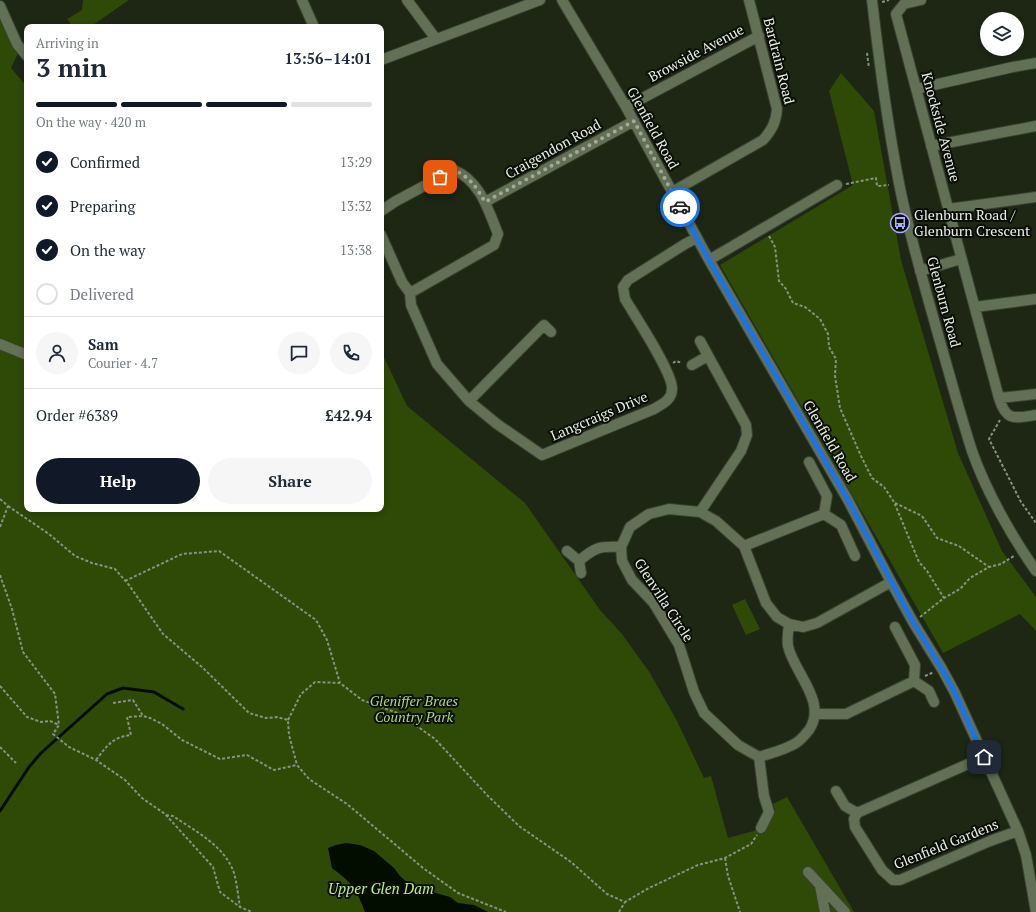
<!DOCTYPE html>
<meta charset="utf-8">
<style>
:root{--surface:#fff;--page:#f6f6f7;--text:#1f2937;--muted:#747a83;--line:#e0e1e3;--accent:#111827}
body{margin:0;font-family:"PT Serif",serif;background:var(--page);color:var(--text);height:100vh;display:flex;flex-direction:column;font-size:15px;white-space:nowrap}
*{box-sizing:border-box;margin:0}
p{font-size:13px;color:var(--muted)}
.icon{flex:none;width:22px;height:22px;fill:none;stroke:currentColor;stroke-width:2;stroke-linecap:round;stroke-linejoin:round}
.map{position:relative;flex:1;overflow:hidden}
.sheet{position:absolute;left:24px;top:24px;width:360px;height:488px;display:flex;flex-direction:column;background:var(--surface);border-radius:8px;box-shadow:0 2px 6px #0003}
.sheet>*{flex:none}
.tools{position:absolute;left:980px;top:12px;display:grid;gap:8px}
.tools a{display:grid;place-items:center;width:44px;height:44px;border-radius:50%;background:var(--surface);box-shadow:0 2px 6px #0003;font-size:20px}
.pin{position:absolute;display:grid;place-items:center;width:34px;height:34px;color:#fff;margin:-17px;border-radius:8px;box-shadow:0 2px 6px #0006}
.courier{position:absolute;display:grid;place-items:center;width:40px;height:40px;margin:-20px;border:3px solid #1a73e8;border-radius:50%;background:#fff;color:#222;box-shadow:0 1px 5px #0007}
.overview em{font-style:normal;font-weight:800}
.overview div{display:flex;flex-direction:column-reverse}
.overview{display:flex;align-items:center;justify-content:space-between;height:68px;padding:0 12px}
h1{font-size:26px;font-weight:800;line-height:30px}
.bar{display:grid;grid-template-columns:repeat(4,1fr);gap:6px 4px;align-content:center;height:48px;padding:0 12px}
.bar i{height:5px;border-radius:3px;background:var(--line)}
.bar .selected{background:var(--accent)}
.bar p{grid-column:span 4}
.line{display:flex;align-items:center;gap:10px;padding:0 12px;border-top:1px solid var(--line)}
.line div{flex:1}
.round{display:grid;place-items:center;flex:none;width:42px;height:42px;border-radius:21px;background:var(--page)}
ol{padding:0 12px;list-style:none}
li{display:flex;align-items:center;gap:12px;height:44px}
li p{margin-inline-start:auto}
li .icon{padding:4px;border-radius:50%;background:var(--accent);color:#fff;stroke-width:4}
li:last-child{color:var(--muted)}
li i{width:22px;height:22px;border:2px solid var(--line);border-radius:50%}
.primary-button{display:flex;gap:8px;margin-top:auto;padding:8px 12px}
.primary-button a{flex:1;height:46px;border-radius:24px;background:var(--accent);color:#fff;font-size:16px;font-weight:800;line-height:46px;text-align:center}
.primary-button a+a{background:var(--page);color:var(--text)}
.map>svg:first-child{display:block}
.green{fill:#2e4a06}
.water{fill:#020d00}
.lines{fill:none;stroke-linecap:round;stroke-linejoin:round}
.stream{stroke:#020d00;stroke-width:3}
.minor-casing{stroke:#3a4331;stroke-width:12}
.path{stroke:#899282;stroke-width:2;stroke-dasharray:3 2;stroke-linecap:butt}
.minor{stroke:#627055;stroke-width:10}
.done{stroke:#a2aa9b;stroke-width:4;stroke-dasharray:0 7.2}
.route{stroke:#1a73e8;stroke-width:5}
.labels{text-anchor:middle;stroke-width:4;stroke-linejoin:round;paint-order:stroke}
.street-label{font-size:14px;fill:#e9f0e3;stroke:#0a0e07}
.poi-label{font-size:14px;fill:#e9f0e3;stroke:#0a0e07;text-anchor:start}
.park-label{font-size:14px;font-style:italic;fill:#a9d87b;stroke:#0a0e07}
.water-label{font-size:15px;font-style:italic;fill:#baea8c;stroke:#0a0e07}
</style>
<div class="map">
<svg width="1036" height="912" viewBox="0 0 1036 912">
<rect width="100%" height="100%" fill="#1d2714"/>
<path class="green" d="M83,0H129L90,27H73L67,19L82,10Z
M0,16L18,53L11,68L27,87V509H381V351L407,406L525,503L600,610L622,634L650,673L677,721L704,778L711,776L728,838L757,830L764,834L775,810L773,804L787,797L854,912H0Z
M841,73L874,111L901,260L958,453L1002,551L1036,597V631L1020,614L943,653L720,265L853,185L829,91Z
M745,599L760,629L746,635L732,605Z"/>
<path class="water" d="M346,843L360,845L374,851L394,868L400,876L411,886L450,897L458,903L474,905L488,912H365C356,888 352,883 332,868L328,848L336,845Z"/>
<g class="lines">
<path class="stream" d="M0,811L29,767L41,753L107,694L123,688L154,692L183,709"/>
<g class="minor-casing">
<path id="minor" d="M302,0L314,27
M407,0L436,39
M562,0L626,107L709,260L848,500L891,582L913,622L942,669L955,693L1018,831L1026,855L1036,912
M872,0C879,61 887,122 899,183C909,235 925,287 939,338C950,376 960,414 972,451C986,491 1012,537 1036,571
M921,0L904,4L896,14L999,398C1006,422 1015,418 1036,415
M0,6L17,44L27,56
M381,60L540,0
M916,89L1013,67L1036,63
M626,107L759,36
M931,146L1036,126
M672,192L763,140C772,130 776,122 777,109L749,0
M485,202L634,121
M948,209L1036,197
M381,211L396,201L454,170C480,181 488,209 498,234L494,245L410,293L402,282L381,235
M709,260L837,185
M920,271L961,259
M410,293L411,305L437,364L469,401L497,424L542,455L654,409C662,404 672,400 672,389C673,373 635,316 625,299L623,287L628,280L685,244L697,238
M975,307L1036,299
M700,341L746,425L747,435L741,451L700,512
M0,344L27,355
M692,365L708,356
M999,398L1036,394
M469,401L544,325L551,332
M809,462L827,496L824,514L841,525L855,556
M669,509L700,512L716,521L744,546L766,603L777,617L789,624C788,631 787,639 788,646C794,673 828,702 809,730C805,735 801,740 796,743C785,750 771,753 759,757L738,745L704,713L694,692L679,645L653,602L632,580L622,561L621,547L630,527L649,514Z
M744,546L824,514
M567,551L579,561L581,573
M579,561C595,547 600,546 621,547
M789,624L803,627L817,623L891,582
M895,627L915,665L914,681L929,691L934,702
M815,714H846L914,681
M759,757L764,796L769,812L761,828
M984,757L857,813L854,819L855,827L882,870L893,880H900L990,841L1018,831
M836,791L845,806L857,813
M808,872L845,912
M820,886L825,912"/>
</g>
<path class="path" d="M882,2L889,0
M867,53L869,68
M846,184L876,178L877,186L889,185
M769,236L775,247L779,281L786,289L793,303L805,307L820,319L828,334L829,347L836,359L835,376L840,408L861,456L872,478L884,487L894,502L919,562L927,571L944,598
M673,363L676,361L682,363
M1000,420L989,439L1021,502L1036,523
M0,499L8,506L0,527
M895,503L922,516L937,538L959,546L989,567
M8,506L49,534L75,556L92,563L115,569L129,585L163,634L202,667L249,713L266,718L277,717L288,720L289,735L297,765
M0,575L12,609L23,652L55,694L59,725L53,734L69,747L96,760L125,780L142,798L165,814L213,867L220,892L240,907L252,912
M125,581L182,554L219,551L316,620L327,640L340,683
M920,617L944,598L960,589L970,578L989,567L1001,564L1014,556
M925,676L934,672
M0,686L27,717L41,722L50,721L59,725
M113,703L133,700L143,716L150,718L162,724L182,740L220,759L247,755L274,770L297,765L309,779L347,804L423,868L458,893L506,912
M288,720L301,694L315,682L340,683L362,700L400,714L435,739L487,795L519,826L571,862L607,894L625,902L649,888L698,865L725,858L751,844L757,835
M0,747L16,763
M96,760C107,746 112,737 131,735L127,717L143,716
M166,815L173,816C195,831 225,846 234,873C237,883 238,896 240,907
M725,858L728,876L740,912
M619,912L625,902"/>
<use href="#minor" class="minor"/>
</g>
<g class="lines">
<path class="done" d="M440,177L454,170C470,177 476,187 485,202L634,121L680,207"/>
<path class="route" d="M680,207L709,260L848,500L913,622L942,669L955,693L984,757"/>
</g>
<defs>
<g id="bus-ring" transform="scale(1)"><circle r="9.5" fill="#0a0e07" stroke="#abaffb" stroke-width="1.5"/><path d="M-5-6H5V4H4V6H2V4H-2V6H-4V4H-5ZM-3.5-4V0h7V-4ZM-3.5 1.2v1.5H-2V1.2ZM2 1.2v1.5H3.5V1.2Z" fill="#abaffb"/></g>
</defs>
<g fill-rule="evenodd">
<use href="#bus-ring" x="900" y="223"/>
</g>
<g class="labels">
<g class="street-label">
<text transform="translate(696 53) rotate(-28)" y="5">Browside Avenue</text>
<text transform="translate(779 61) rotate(76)" y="5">Bardrain Road</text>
<text transform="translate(941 127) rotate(75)" y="5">Knockside Avenue</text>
<text transform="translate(653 128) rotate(61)" y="5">Glenfield Road</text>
<text transform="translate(553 149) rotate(-29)" y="5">Craigendon Road</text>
<text transform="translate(944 302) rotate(75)" y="5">Glenburn Road</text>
<text transform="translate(599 416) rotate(-23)" y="5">Langcraigs Drive</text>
<text transform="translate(830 441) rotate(60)" y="5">Glenfield Road</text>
<text transform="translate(664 600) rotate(57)" y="5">Glenvilla Circle</text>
<text transform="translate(946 844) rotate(-22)" y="5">Glenfield Gardens</text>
</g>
<g class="poi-label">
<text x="914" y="220">Glenburn Road /<tspan x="914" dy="16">Glenburn Crescent</tspan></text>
</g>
<g class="park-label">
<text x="414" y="706">Gleniffer Braes<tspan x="414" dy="16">Country Park</tspan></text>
</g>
<g class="water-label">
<text x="381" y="894">Upper Glen Dam</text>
</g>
</g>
</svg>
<div class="tools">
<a><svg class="icon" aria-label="layers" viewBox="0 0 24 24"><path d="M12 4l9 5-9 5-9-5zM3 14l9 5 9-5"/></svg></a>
</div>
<div class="pin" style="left:440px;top:177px;background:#ea580c"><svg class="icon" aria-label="bag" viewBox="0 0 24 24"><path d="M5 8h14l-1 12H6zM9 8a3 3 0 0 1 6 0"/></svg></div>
<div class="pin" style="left:984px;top:757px;background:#1f2937"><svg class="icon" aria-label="home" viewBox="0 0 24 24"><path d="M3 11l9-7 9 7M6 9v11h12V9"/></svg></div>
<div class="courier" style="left:680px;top:207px"><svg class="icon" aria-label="car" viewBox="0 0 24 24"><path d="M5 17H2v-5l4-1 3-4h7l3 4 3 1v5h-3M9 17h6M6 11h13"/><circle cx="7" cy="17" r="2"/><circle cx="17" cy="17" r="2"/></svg></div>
<section class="sheet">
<div class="overview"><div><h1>3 min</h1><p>Arriving in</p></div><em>13:56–14:01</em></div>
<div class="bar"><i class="selected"></i><i class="selected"></i><i class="selected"></i><i></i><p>On the way · 420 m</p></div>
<ol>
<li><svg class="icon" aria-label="check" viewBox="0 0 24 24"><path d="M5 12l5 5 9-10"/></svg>Confirmed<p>13:29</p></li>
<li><svg class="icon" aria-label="check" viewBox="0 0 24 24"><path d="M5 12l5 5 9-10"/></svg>Preparing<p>13:32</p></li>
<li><svg class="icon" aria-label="check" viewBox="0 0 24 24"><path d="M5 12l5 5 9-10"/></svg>On the way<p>13:38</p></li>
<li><i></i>Delivered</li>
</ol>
<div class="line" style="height:72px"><a class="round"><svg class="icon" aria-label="person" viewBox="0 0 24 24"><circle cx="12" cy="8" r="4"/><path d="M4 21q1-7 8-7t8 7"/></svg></a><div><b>Sam</b><p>Courier · 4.7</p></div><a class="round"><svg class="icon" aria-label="chat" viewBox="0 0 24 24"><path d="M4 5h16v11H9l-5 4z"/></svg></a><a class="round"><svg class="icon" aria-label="phone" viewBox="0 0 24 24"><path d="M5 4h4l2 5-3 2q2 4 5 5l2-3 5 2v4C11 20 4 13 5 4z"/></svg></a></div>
<div class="line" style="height:52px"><div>Order #6389</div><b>£42.94</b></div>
<div class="primary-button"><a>Help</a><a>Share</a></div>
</section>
</div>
